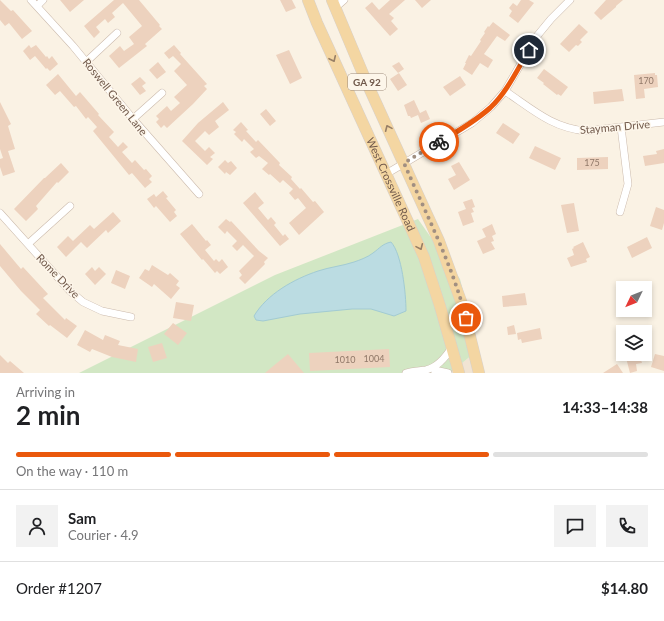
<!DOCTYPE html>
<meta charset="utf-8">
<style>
:root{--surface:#fff;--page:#f2f2f2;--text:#202124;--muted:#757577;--line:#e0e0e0;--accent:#ea580c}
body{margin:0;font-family:Lato,sans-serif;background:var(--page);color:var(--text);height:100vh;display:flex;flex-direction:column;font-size:15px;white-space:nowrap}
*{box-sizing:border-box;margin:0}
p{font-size:13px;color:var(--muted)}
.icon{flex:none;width:22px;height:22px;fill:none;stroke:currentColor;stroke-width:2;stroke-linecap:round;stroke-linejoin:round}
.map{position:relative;height:373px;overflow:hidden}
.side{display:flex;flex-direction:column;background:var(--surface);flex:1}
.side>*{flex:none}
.needle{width:26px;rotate:227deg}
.tools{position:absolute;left:616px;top:281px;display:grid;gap:8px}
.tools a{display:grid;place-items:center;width:36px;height:36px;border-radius:0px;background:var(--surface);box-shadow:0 2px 6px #0003;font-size:20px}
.pin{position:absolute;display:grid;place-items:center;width:34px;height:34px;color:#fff;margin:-17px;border:2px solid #fff;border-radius:50%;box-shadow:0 1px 4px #0007}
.courier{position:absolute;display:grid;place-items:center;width:40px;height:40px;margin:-20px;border:3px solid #ea580c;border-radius:50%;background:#fff;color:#222;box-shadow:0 1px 5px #0007}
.head em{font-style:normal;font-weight:700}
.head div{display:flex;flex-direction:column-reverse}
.head{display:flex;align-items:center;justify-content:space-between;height:68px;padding:0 16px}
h1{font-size:26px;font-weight:700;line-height:30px}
.bar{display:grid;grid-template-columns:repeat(4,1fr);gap:6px 4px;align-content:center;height:48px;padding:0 16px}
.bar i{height:5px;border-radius:3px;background:var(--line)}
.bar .current{background:var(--accent)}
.bar p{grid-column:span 4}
.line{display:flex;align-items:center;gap:10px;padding:0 16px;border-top:1px solid var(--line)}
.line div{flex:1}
.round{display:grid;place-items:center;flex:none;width:42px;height:42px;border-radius:0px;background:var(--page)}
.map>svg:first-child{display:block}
.residential{fill:#f1e4d3}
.green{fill:#d2e7c4}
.water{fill:#bbdce2;stroke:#a2cbd3}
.building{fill:#edd2be}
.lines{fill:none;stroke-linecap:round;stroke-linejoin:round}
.street-casing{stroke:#cbbaac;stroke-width:8}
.primary-casing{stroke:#d7d1cd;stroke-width:12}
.street{stroke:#fff;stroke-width:7}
.primary{stroke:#f4d6a2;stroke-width:11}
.oneway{stroke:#987f66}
.done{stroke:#a18f81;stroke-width:4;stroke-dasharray:0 7.2}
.route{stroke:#ea580c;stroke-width:5}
.labels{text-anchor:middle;stroke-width:3;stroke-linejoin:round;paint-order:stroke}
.number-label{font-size:9px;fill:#907868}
.shield{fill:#fdf6ea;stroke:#9b897b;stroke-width:1}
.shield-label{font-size:10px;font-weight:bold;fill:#715a4c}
.street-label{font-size:11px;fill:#715a4c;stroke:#fdf6ea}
</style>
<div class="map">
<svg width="664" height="373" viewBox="0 0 664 373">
<rect width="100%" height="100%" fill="#faf2e4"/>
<path class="residential" d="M478,350L483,373H450Z"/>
<path class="green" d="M418,219L460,279L478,350L450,373H79L275,275Z"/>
<path class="water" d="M391,242C402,254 406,294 406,311L394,316L371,309H352L300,314L263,321L256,320L254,316C267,294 294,279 318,271C330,267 342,266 354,262C360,260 368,257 373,253C380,248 382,244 391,242Z"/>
<path class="building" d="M0,0L11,11L13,10L32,31L22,39L9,23L5,26L0,20Z
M60,0H84L70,12Z
M114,0H139L160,25L159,26L162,29L145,44L147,46L119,68L109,56L120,46L124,51L134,44L129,37L142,26L123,3L112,13L115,17L108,23L105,19L96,27L100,32L94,38L84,26Z
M280,0H292L296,8L286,12Z
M390,0H405L389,14L394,18L391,21L398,29L390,36L365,8L372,2L379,10Z
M415,0H431L422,8Z
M521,0H529L534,3L518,23L509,16L512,11L509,8L513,3L517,6Z
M606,0H623L616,6V7L601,20L594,13Z
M493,22L510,35L505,41L497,36L484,54L493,60L488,68L480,63L472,75L463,69L466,63H465L469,55L471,56L481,41L480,40L485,33L484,32L488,26L489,27Z
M579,24L588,32L580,40L582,42L578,46L576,45L569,52L560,44Z
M29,45L31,48L36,45L46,57L47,56L49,59L52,56L58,64L50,71L47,68L46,69L35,56L30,60L23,51Z
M174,45L181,53L180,54L207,84L204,86L207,89L193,104L167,128L164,125L161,128L156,122L159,119L156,116L167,106L171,111L180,103L174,97L187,85L174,71L181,64L173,56L169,59L164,53Z
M289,50L302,78L290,84L276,55Z
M158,62L166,72L157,79L149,70Z
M399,62L404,69L398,73L392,66Z
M544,69L568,87L561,96L558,94L557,95L543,84L544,83L537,78Z
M399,73L407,85L398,91L390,79Z
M655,73V75H657L658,87L644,89L645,98L636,99L634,75Z
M58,74L76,96L80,92L99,114L98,115L114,132L109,137L118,147L123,142L128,147L122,152L132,163L135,160L144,170L146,169L152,176L149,179L152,182L145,188L132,173L129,175L93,131L97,127L88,117L86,119L76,106L74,107L60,91L55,95L46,85Z
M460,76L466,85L450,96L443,87Z
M140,77L146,83L142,86L146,91L140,95L131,84Z
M622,89L624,101L594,104L593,92Z
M414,100L420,113L426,110L430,119L421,123L418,115L411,118L410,116H408L404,105Z
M0,102L11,124L8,126L15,149L8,151L15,172L3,176L0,167V159L3,158L0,149Z
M223,102L229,110L215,121L219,127L209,135L205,131L195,141L205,151L209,147L215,153L210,157L213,159L207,165L182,141L198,123Z
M266,109L276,121L270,126L260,114Z
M241,122L248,130L246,131L256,142L258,140L280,163L279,165L292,177L291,179L300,189L301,188L313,202L315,201L324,212L299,235L289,223L306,208L298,198L295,200L289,193L293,189L283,180L280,183L270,174L269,175L262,169L268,163L259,156L256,158L250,152L254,149L244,139L242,142L234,134L236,132L233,130Z
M503,123L520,134L513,144L496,133Z
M535,146L561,158L555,170L529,158Z
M664,149V163L645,166L643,156L657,154L656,151Z
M608,157V169L577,170V158Z
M225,160L228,163L231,161L237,168L230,175L226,172L225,174L218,167Z
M459,162L470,180L454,190L448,179L456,175L451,166Z
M61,163L69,172L58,183L57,182L36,206L38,209L26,221L14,209L44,178H45Z
M163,191L168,197L166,198L176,210L174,212L177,216L170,222L156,206L154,208L147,199L154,194L156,197Z
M255,192L264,203L258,208L268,220L271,217L276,223L274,225L283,236L285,234L289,239L280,246L243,203Z
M472,199L475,207L472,208L474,212L471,213L474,222L463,226L458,212L466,209L463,202Z
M574,203L579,231L567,233L561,205Z
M656,207L664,210V223L662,230L650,226Z
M113,212L121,221L108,233L106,230L87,248L81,242L66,257L57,247L68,236L73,241L90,225L94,229Z
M226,219L230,222L231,221L259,251L268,258L264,262L265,264L245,284L239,278L242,275L239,271L254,256L243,245L237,251L232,246L237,241L227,231L225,234L218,227Z
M192,224L206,241L207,240L211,245L205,250L214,261L216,259L219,262L222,259L228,267L220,274L217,271L215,273L203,259L202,260L180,234Z
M492,224L496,234L492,236L494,241L491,242L495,249L483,254L477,241L486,237L482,229Z
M647,237L652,248L632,258L627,247Z
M583,242L590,257L586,259L587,262L571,267L567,258L574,255L572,249L574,248L573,247Z
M0,244L21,269L23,267L48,294L43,298L65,320L66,318L77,326L67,338L50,325L49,326L36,314L40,310L21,291L0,266Z
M152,265L168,275L170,273L179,281L176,285L180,288L171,299L154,284L152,287L139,278L145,269L149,271Z
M92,267L95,271L99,267L106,274L95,285L85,274Z
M116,270L130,276L125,289L111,283Z
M525,293L527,305L503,307L502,296Z
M176,302L194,305L191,321L173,318Z
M173,323L187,333L178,345L164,334Z
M514,325L516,334L508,335L507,327Z
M540,328L542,339L522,343L521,339L518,340L517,333Z
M85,330L103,340L105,335L120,341L118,345L138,349L136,362L112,357L92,349L90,352L77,345Z
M162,343L167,358L153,362L148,347Z
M389,349L390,367L310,371L309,353Z
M288,354L304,373H265L272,367Z
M625,354H639L642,363L636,364L637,371L630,373Z
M655,354L664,356V371L651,367Z
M0,355L8,363L10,361L24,373H0Z
M617,364L623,373H603Z"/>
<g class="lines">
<g class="street-casing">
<path id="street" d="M31,0L73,46L133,119L199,194
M37,6L43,0
M335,8L344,0
M86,62L117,33
M505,91C532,109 552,128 586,131L664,122
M133,119L162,93
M386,174L472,123L491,107L505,91L537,36L551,19L570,0
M620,212L628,184L621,127
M0,213L70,291L83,302L102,311L131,317
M28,244L70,206
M406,373C413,371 419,371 426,370C438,367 446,357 452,347
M435,373L439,371L448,373"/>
</g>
<g class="primary-casing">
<g id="primary">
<path id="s1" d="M308,0L317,23L424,257L440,306L459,373"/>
<path d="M332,0L366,81L439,241L462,304L479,373"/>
</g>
</g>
<use href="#street" class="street"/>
<use href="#primary" class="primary"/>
</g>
<defs><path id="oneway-chevron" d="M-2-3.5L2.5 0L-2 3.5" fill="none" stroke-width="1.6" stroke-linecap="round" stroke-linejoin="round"/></defs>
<g class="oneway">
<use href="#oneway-chevron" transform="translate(333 59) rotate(65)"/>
<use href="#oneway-chevron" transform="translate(388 128) rotate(-114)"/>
<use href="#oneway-chevron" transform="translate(420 247) rotate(66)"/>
</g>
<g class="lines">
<path class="done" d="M439,142L404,163C426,214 452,264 466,318"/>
<path class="route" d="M439,142C457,132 474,122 490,108C507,92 517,70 529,50"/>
</g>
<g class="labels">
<g class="number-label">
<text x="646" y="84">170</text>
<text x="592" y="166">175</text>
<text x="374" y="362">1004</text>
<text x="345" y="363">1010</text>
</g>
<rect class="shield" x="348" y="74" width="38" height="16" rx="3"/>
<g class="shield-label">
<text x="367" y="86">GA 92</text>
</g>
<g class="street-label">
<text transform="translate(115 97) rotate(51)" y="4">Roswell Green Lane</text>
<text transform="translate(615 127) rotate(-5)" y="4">Stayman Drive</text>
<text dy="4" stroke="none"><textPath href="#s1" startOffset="202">West Crossville Road</textPath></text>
<text transform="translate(58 276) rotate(46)" y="4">Rome Drive</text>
</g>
</g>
</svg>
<div class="tools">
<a><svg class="needle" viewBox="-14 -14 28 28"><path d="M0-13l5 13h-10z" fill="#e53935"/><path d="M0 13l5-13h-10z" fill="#757577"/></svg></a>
<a><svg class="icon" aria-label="layers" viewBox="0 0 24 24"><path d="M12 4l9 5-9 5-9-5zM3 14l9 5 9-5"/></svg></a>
</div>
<div class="pin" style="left:466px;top:318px;background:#ea580c"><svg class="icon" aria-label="bag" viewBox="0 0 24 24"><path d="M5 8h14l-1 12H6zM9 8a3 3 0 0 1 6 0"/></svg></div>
<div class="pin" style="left:529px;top:50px;background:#1f2937"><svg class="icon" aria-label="home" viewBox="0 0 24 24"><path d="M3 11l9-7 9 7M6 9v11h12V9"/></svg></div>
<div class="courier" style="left:439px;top:142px"><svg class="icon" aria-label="bike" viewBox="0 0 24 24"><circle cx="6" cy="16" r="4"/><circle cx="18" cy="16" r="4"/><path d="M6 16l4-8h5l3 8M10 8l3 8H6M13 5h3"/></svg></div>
</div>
<section class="side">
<div class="head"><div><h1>2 min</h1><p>Arriving in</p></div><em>14:33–14:38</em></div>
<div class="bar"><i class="current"></i><i class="current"></i><i class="current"></i><i></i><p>On the way · 110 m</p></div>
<div class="line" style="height:72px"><a class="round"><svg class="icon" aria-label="person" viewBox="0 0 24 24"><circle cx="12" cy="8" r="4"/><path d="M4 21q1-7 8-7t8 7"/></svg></a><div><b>Sam</b><p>Courier · 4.9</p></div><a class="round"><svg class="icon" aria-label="chat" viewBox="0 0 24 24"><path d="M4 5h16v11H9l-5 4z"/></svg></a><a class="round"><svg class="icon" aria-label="phone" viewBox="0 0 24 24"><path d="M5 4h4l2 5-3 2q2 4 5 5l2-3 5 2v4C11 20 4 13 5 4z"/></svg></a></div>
<div class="line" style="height:52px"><div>Order #1207</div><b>$14.80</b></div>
</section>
